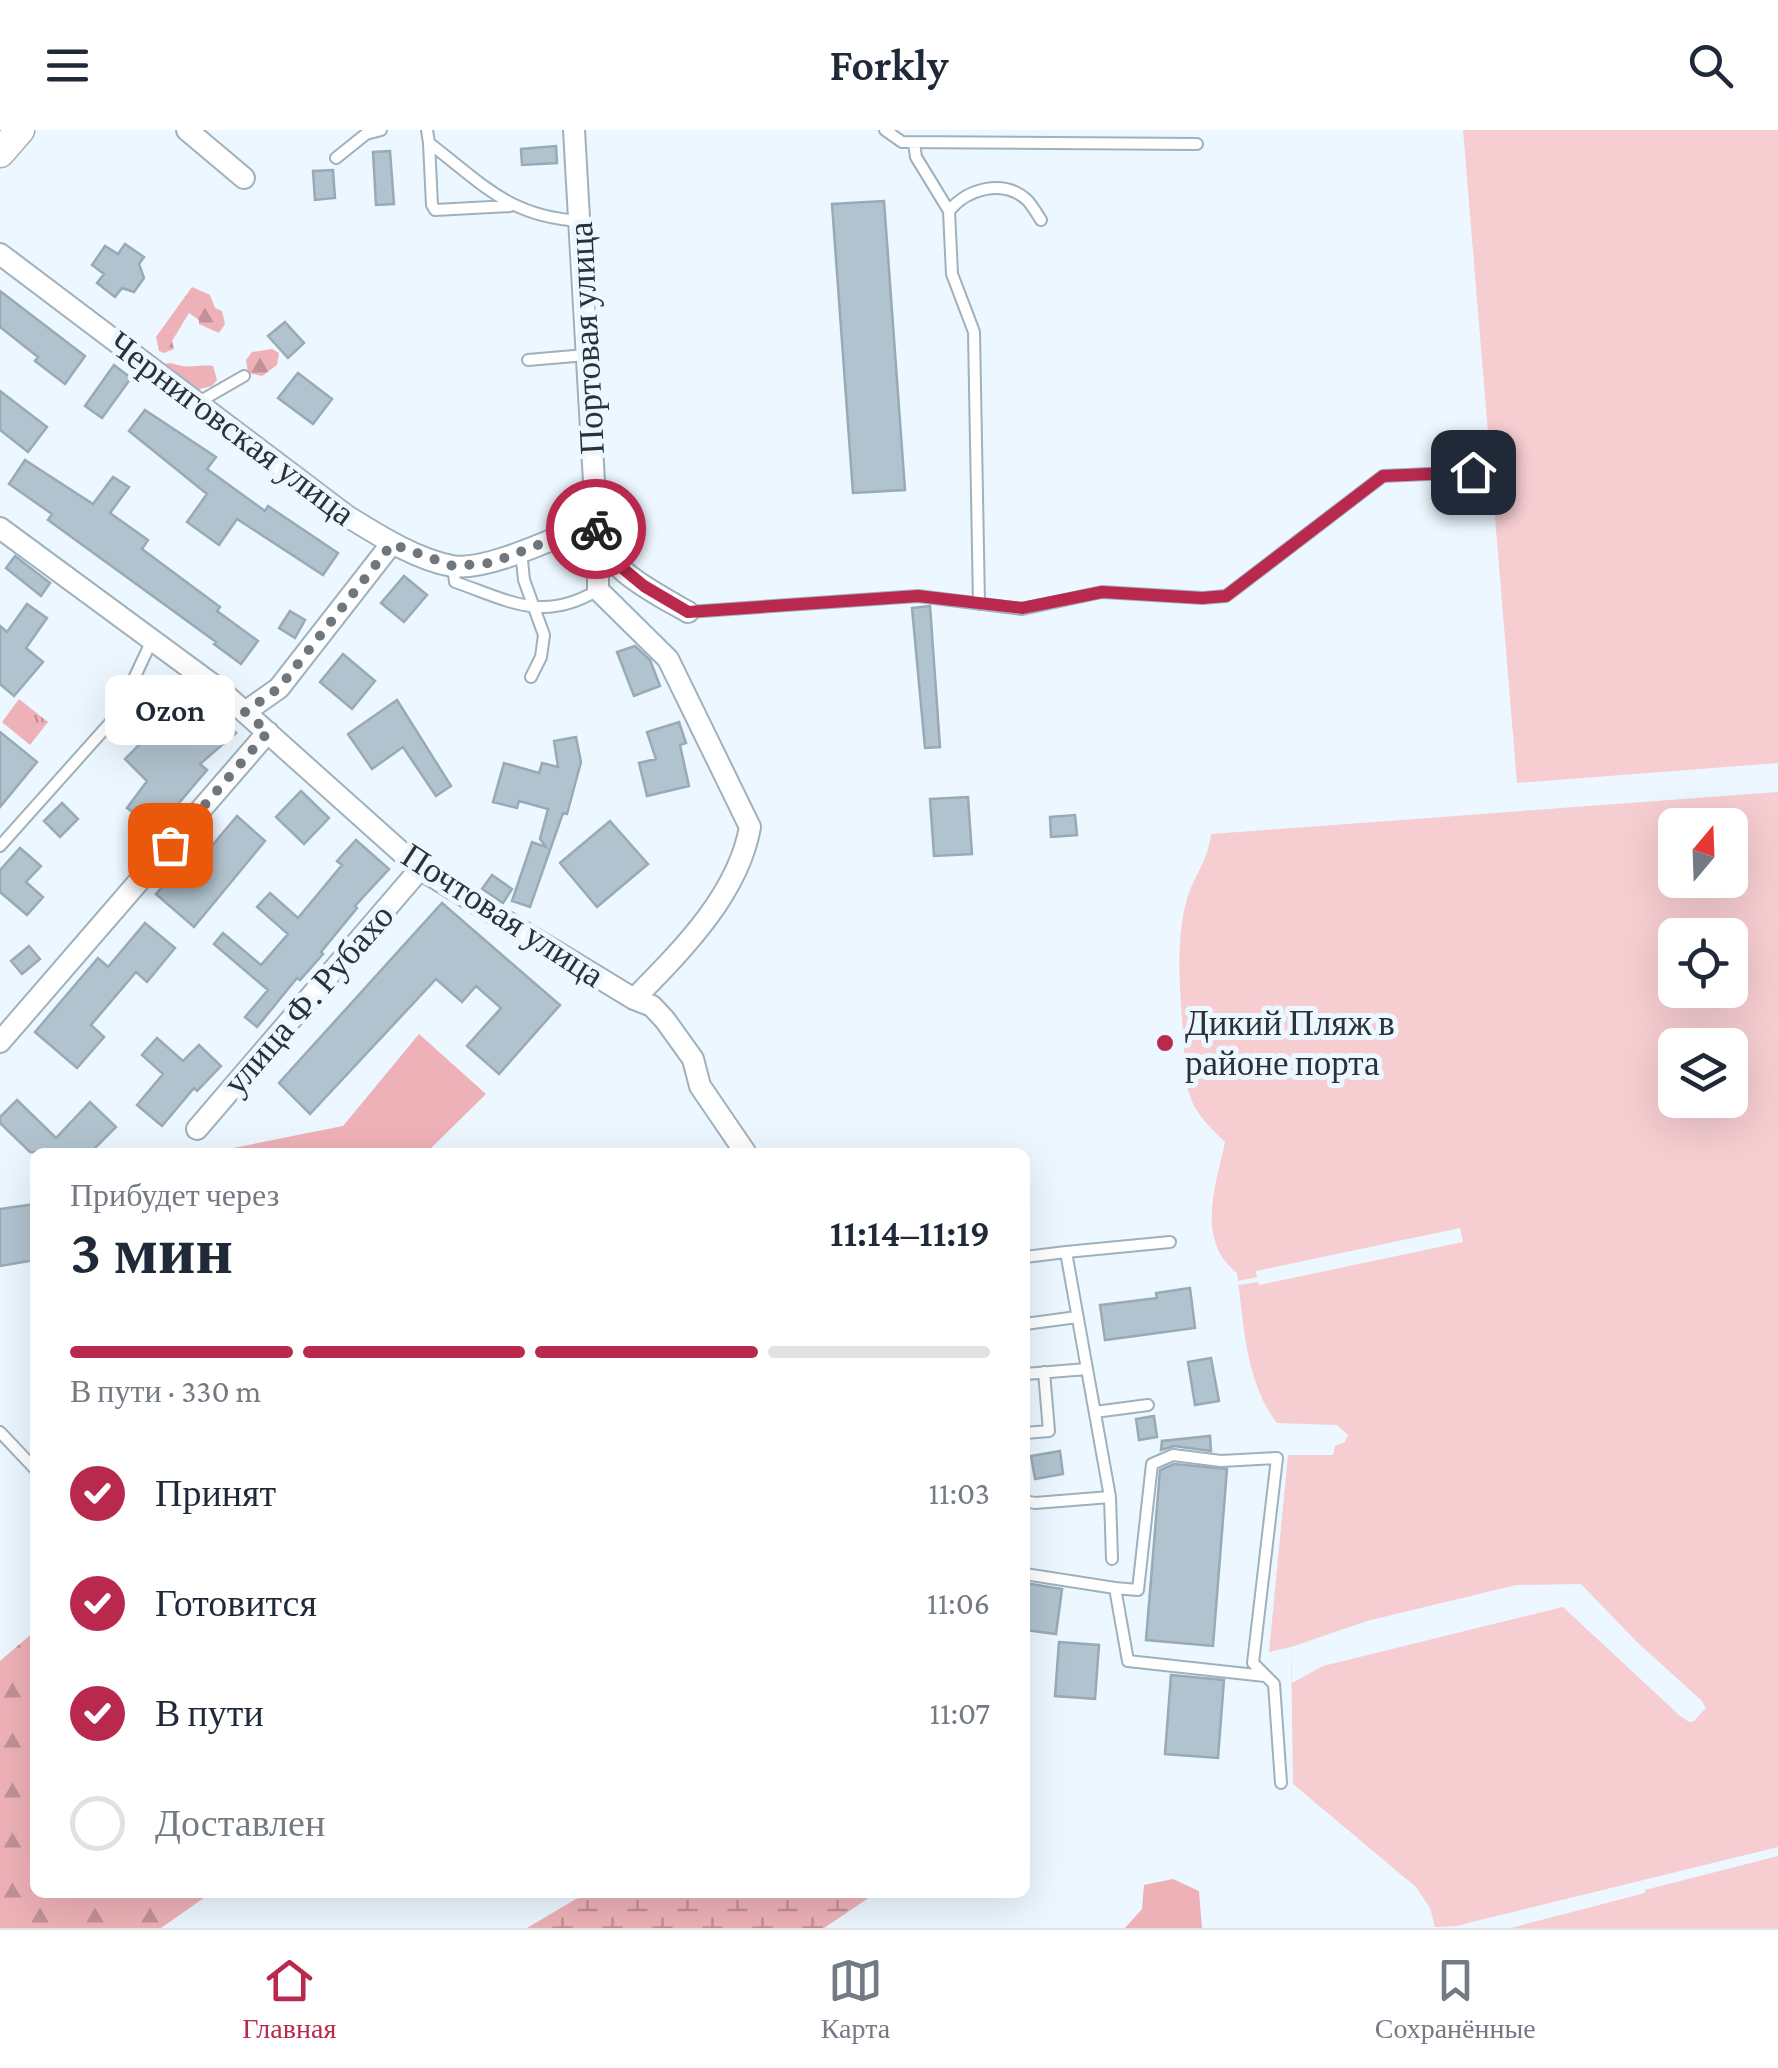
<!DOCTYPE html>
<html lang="ru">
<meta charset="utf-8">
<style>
:root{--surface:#fff;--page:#f2f2f3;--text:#1f2937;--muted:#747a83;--line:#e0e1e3;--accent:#b9294d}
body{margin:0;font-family:"Crimson Pro",serif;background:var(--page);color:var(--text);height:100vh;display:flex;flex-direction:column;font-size:38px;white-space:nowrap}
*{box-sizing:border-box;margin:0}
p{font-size:32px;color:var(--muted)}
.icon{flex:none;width:55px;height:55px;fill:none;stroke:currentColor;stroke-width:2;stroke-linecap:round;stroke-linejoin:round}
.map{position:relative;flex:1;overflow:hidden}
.drawer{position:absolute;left:30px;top:1018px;width:1000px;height:750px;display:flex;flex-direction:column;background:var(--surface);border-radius:15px;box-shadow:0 10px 40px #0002}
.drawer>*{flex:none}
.needle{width:65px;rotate:19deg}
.controls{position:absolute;left:1658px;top:678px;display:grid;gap:20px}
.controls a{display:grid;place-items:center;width:90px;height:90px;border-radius:15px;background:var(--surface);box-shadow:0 10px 40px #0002;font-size:50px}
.pin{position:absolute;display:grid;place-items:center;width:85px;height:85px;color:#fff;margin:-42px;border-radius:20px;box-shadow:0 5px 15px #0006}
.courier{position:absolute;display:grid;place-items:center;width:100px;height:100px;margin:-50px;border:8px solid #b9294d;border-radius:50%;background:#fff;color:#222;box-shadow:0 2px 12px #0007}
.bubble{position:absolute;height:70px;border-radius:15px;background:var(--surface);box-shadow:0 10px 40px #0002;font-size:32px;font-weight:600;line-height:70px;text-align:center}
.head em{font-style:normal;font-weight:600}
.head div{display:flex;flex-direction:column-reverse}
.head{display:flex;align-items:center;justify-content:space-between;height:170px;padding:0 40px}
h1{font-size:65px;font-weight:600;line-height:75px}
.bar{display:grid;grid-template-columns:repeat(4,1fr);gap:15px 10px;align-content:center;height:120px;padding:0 40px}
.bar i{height:12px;border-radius:8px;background:var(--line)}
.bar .selected{background:var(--accent)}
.bar p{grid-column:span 4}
ol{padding:0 40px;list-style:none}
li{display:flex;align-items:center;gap:30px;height:110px}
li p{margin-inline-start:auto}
li .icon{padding:10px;border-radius:50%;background:var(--accent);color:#fff;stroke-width:4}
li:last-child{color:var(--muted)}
li i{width:55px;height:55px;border:5px solid var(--line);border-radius:50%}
header{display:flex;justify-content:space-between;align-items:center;height:130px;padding:0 40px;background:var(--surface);font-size:45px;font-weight:600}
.tab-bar{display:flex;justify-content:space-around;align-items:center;height:140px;border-top:2px solid var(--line);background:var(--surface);font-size:28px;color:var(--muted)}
.tab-bar a{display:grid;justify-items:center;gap:5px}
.tab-bar .selected{color:var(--accent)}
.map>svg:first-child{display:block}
.grass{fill:#eeb1b7}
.forest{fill:url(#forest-firs)}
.wetland{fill:url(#wetland-marsh)}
.park{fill:url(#park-tufts)}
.water{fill:#f6cdd1;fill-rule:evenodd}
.pier{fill:#ecf7ff}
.building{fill:#b1c3cf;stroke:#98aab6;stroke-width:2.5}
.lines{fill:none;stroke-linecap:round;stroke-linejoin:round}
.lane-casing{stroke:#9fb1bd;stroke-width:14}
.street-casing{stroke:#9fb1bd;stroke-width:24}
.secondary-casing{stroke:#9fb1bd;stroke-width:31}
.lane{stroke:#fff;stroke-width:10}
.street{stroke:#fff;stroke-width:20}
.secondary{stroke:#fff;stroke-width:28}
.done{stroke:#6f777d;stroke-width:10;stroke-dasharray:0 18}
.route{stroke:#b9294d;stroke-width:12}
.poi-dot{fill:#b9294d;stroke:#ecf7ff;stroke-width:4}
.labels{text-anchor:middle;stroke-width:10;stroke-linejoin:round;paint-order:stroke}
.street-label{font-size:35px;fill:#2b3237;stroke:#ecf7ff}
.poi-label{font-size:35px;fill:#2b3237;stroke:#ecf7ff;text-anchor:start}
</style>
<header><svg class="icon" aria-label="menu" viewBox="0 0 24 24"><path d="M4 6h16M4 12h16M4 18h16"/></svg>Forkly<svg class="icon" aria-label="search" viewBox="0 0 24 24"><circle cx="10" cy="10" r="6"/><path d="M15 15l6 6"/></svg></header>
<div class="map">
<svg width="1778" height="1798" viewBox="0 0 1778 1798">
<defs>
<pattern id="forest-firs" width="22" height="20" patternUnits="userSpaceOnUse" patternTransform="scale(2.5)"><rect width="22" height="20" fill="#eeb1b7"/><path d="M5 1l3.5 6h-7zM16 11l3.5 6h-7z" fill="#c19196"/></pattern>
<pattern id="wetland-marsh" width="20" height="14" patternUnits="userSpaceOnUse" patternTransform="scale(2.5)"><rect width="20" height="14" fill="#eeb1b7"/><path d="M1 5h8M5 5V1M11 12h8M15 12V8" fill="none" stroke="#c19196"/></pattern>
<pattern id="park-tufts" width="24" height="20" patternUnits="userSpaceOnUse" patternTransform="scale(2.5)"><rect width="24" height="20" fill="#eeb1b7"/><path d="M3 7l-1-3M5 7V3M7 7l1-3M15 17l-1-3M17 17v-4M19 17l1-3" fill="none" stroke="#c19196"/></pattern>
</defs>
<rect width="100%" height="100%" fill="#ecf7ff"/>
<path class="grass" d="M171,233C192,240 194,234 213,236L217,250L212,256L196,260L161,234Z
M419,904L486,964L427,1022H213L343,996Z
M1173,1749L1199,1761L1202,1798H1125L1142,1779L1144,1755Z"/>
<path class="forest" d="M192,157L210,165L215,178L222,181L225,194L219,203L199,194V190L189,183L172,211L174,219L164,223L159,221L156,207Z
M272,219L279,223L277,235L262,246L248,243L246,230L252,222Z
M35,1501V1762L211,1763L161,1798H0V1531Z"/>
<path class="wetland" d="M599,1762H876V1763L824,1798H527L576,1769Z"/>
<path class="park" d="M19,569L48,592L30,615L2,592Z"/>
<path class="water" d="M1463,0H1778V633L1517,653Z
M1778,662V1798H1478L1476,1791L1457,1796L1435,1797L1430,1778L1416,1757L1293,1654L1291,1517L1269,1522L1288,1325H1333L1335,1316L1345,1312L1348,1305L1337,1295L1277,1293C1245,1251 1244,1194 1237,1143C1195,1110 1216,1056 1225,1012C1210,997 1195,984 1189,963C1184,949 1185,931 1184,917C1181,869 1174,815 1187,769C1195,743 1207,734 1211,704ZM1675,695H1730V750H1675ZM1675,805H1730V860H1675ZM1675,915H1730V970H1675Z"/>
<path class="pier" d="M1460,1098L1463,1112L1259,1155L1258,1152L1239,1155L1238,1151L1257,1147L1256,1141Z
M1581,1454L1637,1512L1702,1571L1706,1578L1694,1591L1689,1592L1679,1585L1563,1477L1323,1536L1292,1553L1291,1517L1367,1491L1516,1455Z
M1778,1717V1726L1645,1760V1763L1511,1798H1478L1476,1791Z"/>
<path class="building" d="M556,16L557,33L522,35L521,19Z
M390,21L394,74L376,75L373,22Z
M333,40L335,68L315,70L313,41Z
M884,71L905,360L853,363L832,74Z
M125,114L144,127L139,134L144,148L134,162L122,158L115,167L97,153L104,144L92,135L105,116L118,124Z
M0,161L85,226L65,254L35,231L38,227L0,197Z
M285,192L304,213L288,228L268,206Z
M114,235L131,248L102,288L85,276Z
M298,243L332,269L313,294L278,268Z
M0,261L47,297L28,322L0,300Z
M145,280L216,327L207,339L265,381L268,376L338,423L323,445L237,389L219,415L187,392L207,364L129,301Z
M25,330L93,374L113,347L129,357L110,383L148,410L142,419L220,477L217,481L258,511L241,534L214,514L216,512L48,390L52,384L9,354Z
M15,426L50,453L41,466L6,438Z
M404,446L427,465L404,492L381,473Z
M27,474L47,488L26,518L43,532L14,566L0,554V496L7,502Z
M930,476L940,617L925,618L912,478Z
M290,481L305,490L295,508L279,498Z
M635,516L650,530L660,556L634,566L617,522Z
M343,524L375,551L352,579L320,552Z
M173,563L215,600L225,591L236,603L200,634L207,640L156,700L127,678L147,651L125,629L157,597L149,590Z
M397,570L451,656L436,666L403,617L372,639L348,604Z
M679,592L686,613L680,615L689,656L647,666L639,633L656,629L647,602Z
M0,602L37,632L0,677Z
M576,607L581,632L567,684L563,683L530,777L512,771L532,712L546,717L540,709L548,679L519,671L517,678L493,672L504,633L539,643L542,633L558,637L554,611Z
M301,661L329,688L304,714L276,687Z
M968,667L972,724L934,726L930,669Z
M62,673L78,689L60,707L44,691Z
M1075,685L1077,705L1051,707L1050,687Z
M237,686L265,711L194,797L156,764L201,711L210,718Z
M610,691L648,734L597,777L560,733Z
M356,710L389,739L355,776L357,778L321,822L323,824L300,850L297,848L257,897L245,887L268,860L214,814L223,803L261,835L288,804L257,777L270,763L298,788L342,735L337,731Z
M20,718L41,736L26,752L43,767L27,785L0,762V740Z
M492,745L512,759L503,773L482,759Z
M442,773L560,875L499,944L467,916L501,878L476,856L462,872L436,849L310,984L279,953Z
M145,793L175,818L147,852L136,842L91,895L104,907L77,938L35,902L98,828L108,837Z
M29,816L40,829L22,844L11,831Z
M157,908L183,931L199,915L221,936L197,961L194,958L162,996L137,975L163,944L142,925Z
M17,970L56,1008L90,972L116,997L91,1022H30L0,993V987Z
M35,1074V1130L0,1136V1079Z
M1190,1158L1195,1198L1105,1210L1100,1175L1157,1168L1156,1163Z
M1211,1228L1219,1271L1195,1275L1188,1232Z
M1154,1286L1157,1307L1139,1310L1136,1289Z
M1210,1306L1211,1321L1174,1316L1161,1320L1162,1311Z
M1060,1321L1063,1344L1035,1349L1031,1326Z
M1174,1334L1227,1339L1213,1516L1146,1510L1160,1340Z
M1025,1453L1062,1459L1056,1504L1025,1500Z
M1059,1512L1099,1515L1095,1569L1055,1566Z
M1171,1545L1224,1550L1218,1628L1165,1624Z"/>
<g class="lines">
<g class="lane-casing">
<path id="lane" d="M427,0L429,13C483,54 509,87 581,91
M885,0L902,12L1197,14
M429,13L432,75L435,80L510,76
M914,13L916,27L949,81
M336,28L366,4L381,0
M528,230L586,225
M197,273L244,246
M521,421L524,450L544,505L541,527L531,547
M453,436L455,452C510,471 543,493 598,460
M979,474L974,202L952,144L949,81C967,59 1003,48 1027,70C1032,75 1037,84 1041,90
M688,482L918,466L1022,479L1102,462L1203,468L1226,466L1383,346L1494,341
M0,716L117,585L152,510
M1066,1122L1170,1112
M1025,1127L1066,1122L1110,1367L1112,1429
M1025,1194L1077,1187
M1025,1244L1087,1239
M1095,1282L1148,1275
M0,1302L35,1339
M1025,1303L1049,1301L1044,1242
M1025,1371L1035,1373L1110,1367
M1025,1444L1115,1458L1128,1531L1265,1546
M1115,1458L1138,1460L1152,1334L1173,1325L1221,1331L1277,1328L1253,1533L1274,1554L1281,1653"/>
</g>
<g class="street-casing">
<path id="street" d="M187,0L244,48
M574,0L594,352C594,364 591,379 593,392C600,437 653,462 688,482
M0,124L347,386C378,405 415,429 452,436C487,442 558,406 593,393
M0,398L220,560L420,739L634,869L652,876L665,890L693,929L700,956L745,1022
M609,427L598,443V460L668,529L750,697C738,765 681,821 634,869
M245,582L279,558L392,413
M0,912L268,602
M197,999L420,739"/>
</g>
<g class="secondary-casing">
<path id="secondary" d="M0,23L20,0"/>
</g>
<use href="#lane" class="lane"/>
<use href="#street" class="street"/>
<use href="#secondary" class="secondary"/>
</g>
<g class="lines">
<path class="done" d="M170,715L268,602L245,582L279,558L392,414L453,436L491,433L593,394L596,399"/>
<path class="route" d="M596,399L609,427L644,456L688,482L918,466L1022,478L1102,462L1202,468L1226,466L1383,346L1473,342"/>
</g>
<circle class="poi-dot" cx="1165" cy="913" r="10"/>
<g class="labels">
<g class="street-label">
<text transform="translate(586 208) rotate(-93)" y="12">Портовая улица</text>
<text transform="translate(232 298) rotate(37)" y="12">Черниговская улица</text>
<text transform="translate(503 785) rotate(33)" y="12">Почтовая улица</text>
<text transform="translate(308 869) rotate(-49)" y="12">улица Ф. Рубахо</text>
</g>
<g class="poi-label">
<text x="1185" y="905">Дикий Пляж в<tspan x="1185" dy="40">районе порта</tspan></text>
</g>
</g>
</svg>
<div class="controls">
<a><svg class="needle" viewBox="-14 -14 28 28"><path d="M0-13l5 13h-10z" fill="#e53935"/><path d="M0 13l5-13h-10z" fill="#747a83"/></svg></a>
<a><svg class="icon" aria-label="locate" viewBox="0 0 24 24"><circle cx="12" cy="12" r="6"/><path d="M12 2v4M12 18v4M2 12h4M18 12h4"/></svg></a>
<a><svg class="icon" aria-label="layers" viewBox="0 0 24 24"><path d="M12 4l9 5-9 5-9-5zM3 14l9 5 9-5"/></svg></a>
</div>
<div class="pin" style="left:170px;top:715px;background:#ea580c"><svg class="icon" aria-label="bag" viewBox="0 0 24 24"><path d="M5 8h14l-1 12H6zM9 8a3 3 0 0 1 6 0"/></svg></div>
<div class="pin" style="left:1473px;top:342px;background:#1f2937"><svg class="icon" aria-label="home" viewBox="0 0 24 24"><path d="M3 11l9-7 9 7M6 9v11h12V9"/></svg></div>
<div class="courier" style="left:596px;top:399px"><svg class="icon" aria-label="bike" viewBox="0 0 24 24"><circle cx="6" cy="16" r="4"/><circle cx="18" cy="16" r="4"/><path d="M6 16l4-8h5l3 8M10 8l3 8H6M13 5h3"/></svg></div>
<div class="bubble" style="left:105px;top:545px;width:130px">Ozon</div>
<section class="drawer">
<div class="head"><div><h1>3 мин</h1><p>Прибудет через</p></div><em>11:14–11:19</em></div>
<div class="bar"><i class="selected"></i><i class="selected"></i><i class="selected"></i><i></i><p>В пути · 330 m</p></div>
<ol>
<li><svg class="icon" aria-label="check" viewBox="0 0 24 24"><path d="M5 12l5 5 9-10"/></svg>Принят<p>11:03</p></li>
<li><svg class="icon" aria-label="check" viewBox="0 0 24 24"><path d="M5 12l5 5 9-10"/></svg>Готовится<p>11:06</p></li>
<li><svg class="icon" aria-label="check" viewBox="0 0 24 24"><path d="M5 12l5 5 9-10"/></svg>В пути<p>11:07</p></li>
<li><i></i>Доставлен</li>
</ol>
</section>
</div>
<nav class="tab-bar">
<a class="selected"><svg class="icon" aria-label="home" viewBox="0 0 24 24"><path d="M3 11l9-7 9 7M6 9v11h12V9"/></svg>Главная</a>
<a><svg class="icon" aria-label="map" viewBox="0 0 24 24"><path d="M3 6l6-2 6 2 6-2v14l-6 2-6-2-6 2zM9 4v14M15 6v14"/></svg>Карта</a>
<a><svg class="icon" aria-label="saved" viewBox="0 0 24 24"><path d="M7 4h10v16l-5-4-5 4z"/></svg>Сохранённые</a>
</nav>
